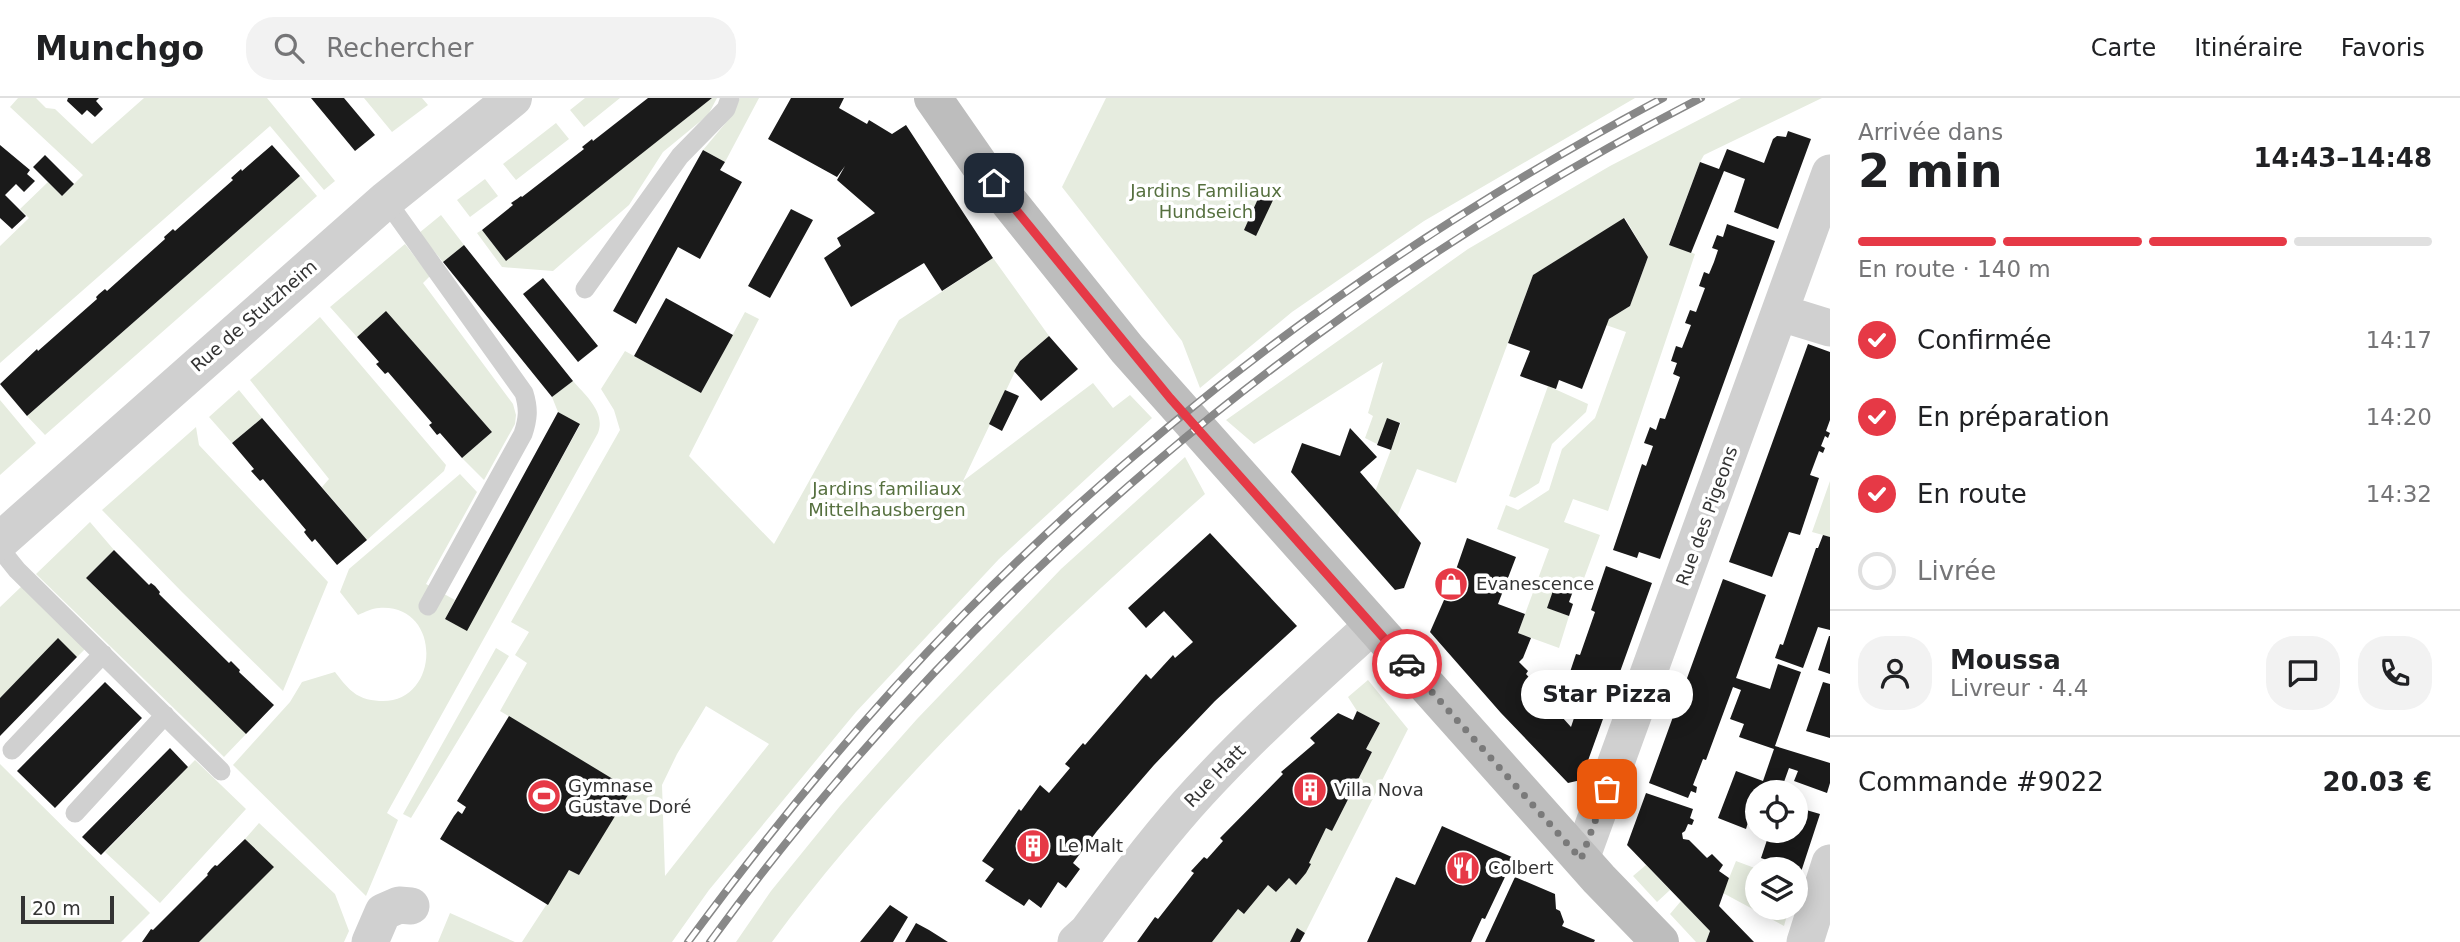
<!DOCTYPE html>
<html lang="fr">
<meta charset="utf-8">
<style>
:root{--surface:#fff;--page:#f2f2f2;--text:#202124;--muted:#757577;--line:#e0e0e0;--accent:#e63946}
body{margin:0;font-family:"DejaVu Sans",sans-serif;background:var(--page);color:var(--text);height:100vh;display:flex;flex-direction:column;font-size:26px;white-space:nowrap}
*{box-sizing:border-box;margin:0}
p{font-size:23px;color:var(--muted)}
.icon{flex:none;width:38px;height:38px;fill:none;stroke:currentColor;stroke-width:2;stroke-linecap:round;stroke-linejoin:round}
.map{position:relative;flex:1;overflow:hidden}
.sheet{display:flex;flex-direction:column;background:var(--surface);width:630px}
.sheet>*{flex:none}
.controls{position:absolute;left:1745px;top:682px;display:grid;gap:14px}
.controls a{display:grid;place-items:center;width:63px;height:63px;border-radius:50%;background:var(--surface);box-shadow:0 4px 18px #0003;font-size:35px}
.scale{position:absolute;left:21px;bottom:18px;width:93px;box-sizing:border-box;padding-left:7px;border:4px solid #333;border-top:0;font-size:19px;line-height:24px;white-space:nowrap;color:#333;-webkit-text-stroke:5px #fff;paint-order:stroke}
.pin{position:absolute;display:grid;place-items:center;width:60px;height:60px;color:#fff;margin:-30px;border-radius:14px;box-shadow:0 4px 10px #0006}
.courier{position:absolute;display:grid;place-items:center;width:70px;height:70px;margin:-35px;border:5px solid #e63946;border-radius:50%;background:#fff;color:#222;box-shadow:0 2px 9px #0007}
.bubble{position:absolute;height:49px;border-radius:24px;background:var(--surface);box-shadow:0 4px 18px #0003;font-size:23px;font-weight:800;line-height:49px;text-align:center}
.summary em{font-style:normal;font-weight:800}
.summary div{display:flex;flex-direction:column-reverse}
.summary{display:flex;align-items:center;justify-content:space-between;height:119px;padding:0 28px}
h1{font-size:46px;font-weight:800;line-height:52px}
.bar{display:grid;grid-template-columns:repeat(4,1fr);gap:10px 7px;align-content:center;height:84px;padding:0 28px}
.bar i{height:9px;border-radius:5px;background:var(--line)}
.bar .on{background:var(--accent)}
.bar p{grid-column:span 4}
.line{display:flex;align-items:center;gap:18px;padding:0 28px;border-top:2px solid var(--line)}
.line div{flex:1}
.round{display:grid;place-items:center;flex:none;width:74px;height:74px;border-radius:28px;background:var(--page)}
ol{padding:0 28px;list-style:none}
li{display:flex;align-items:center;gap:21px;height:77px}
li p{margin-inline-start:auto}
li .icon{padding:7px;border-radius:50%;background:var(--accent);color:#fff;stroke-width:4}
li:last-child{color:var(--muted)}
li i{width:38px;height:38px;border:4px solid var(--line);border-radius:50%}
header{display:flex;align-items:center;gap:42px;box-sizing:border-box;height:98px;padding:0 35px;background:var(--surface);border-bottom:2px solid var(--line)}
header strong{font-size:33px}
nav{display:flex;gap:38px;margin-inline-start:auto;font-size:24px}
.search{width:490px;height:63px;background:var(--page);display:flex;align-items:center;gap:18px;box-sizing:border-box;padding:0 24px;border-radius:28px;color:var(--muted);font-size:26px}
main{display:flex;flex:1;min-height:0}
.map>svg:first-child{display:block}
.green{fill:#e6ecdf;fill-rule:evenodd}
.building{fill:#1a1a1a}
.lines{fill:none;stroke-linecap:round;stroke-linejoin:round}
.service{stroke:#d0d0d0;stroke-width:19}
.minor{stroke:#d0d0d0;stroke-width:37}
.tertiary{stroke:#d0d0d0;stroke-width:38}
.secondary{stroke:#bdbdbd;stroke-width:38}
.rail-casing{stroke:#888;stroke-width:8}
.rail{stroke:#fff;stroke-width:5;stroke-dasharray:16;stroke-linecap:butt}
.done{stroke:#7a7a7a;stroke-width:7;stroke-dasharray:0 12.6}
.route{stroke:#e63946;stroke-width:9}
.labels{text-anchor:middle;stroke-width:7;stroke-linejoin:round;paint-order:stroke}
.park-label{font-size:18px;fill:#56703f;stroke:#fff}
.street-label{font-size:18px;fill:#333;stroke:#fff}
.poi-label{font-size:18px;fill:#333;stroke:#fff;text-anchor:start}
</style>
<header>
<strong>Munchgo</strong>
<div class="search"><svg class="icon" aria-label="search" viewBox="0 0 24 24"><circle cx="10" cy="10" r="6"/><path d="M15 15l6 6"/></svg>Rechercher</div>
<nav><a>Carte</a><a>Itinéraire</a><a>Favoris</a></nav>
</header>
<main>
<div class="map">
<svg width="1830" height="844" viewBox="0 0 1830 844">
<rect width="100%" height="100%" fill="#fff"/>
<path class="green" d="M18,0H36L46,10L55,11L92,46L144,0H267L335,83L324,92L270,28L0,265V148L29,120L20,111L48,84L62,98L83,77L10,9Z
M364,0H422L428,7L392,34Z
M585,0H620L584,29L570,12Z
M712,0H717L708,17L663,54L629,107L553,173L502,169L477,135L482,132L506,162Z
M740,0H759L725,64L703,52L729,21Z
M1106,0H1635L1424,123L1292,214L1200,290L1182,243L1062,89Z
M1741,0H1822L1704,57L1700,64L1669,146L1695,156L1608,413L1573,401L1564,424L1600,437L1579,494L1555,487L1548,510L1569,518L1559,550L1518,535L1549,451L1497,431L1506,407L1518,412L1549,392L1562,351L1595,320L1626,234L1606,227L1609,221L1630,208L1648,159L1625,120L1533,177L1456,385L1417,371L1397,419L1375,394L1401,325L1388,321L1377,346L1365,340L1373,318L1368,315L1383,264L1254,346L1226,322L1468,151L1610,68Z
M556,25L569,41L516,82L503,66Z
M300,78L317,98L45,337L27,318Z
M485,81L498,98L470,119L457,102Z
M441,117L464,147L443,164L419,135Z
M405,146L430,178L423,185L513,306L516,317L515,326L484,382L462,360L492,334L386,214L357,239L330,209Z
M993,160L1049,238L1020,263L963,383L1093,285L1113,310L1130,297L1152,320L999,461L856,614L709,792L672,844H522L569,772L579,777L630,692L500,613L527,565L515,557L529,534L511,524L620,332L614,312L601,291L625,253L701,295L745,214L759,221L689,358L774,446L899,222ZM706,608L769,646L665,778L662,687L677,656Z
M320,219L446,367L444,373L367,442L322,389L329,381L250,282Z
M573,283C585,297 606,314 598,335L387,715L398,722L366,798L233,667L290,604L302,584L335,574C340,580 346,589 353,594C361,601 373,603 383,603C441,603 442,505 379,510C372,510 365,514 358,517L340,494L349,471L460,376L477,394L426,486L455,502L445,521L467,532L580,327L558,314L552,299Z
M1548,288L1588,306L1586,314L1552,346L1539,385L1515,400L1509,398Z
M239,292L262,320L232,345L209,319Z
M0,302L36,345L0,377Z
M196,329L199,347L328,484L283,593L182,494L102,412Z
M1185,359L1205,396C1051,533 894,678 772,844H736L771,793L840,708L917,621L1061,471Z
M1830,383V439L1812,434Z
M90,424L114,452L86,480L246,636L224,659L36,476Z
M22,488L87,549L77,559L58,541L0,600V509Z
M496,550L509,558L411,720L403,716Z
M1368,582L1408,631L1305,835L1297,831L1290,844H1212L1238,811L1244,816L1268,787L1276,794L1289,780L1296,786L1326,730L1332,733L1372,654L1366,651L1380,625L1357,613L1348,599Z
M195,662L246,711L160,805L105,754Z
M0,666L150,815L121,844H0Z
M259,725L335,796L349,833L344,844H199L273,769L245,741Z
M1736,763L1760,772H1757V810H1789L1784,828L1723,795Z
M1646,767L1670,792L1657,804L1633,778Z
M1681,803L1710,833L1706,844H1696L1670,816Z
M450,815L515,844H438Z"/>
<path class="building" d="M68,0H99L96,3L103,11L95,19L87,12L82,17L67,3Z
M311,0H344L375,37L355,53Z
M648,0H712L506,163L482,132L513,107L511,105L517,101L521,98L522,99L584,51L582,49L592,41L593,43Z
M791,0H844L839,10L867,26L869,22L892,36L906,27L993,160L942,193L924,165L851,209L824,160L841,148L837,140L875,115L837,82L845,68L837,79L768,41Z
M1788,33L1811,41L1778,131L1734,114L1745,81L1724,73L1691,155L1669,147L1700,64L1719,71L1727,51L1764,65L1773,41L1777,38L1786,39Z
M0,47L30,72L27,76L35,83L24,94L16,86L5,97L26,118L12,131L0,120Z
M272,47L300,78L27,318L0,286L37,251L38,253L97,201L96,199L99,196L105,191L107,193L165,141L164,139L173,131L175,133L233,82L231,80L241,71L242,73Z
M703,52L725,64L720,72L742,84L700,161L678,149L636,226L613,213Z
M45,57L74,86L62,98L33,69Z
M1261,94L1274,100L1256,138L1244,132Z
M791,111L813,122L770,200L748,188Z
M1624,120L1648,159L1630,208L1609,221L1582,291L1559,282L1556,291L1520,278L1530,253L1508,245L1533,177Z
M1727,126L1775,143L1660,461L1639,454L1637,460L1613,452L1642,366L1646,368L1653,348L1644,345L1650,329L1656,332L1660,320L1665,321L1680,279L1673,276L1677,265L1671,263L1676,248L1682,250L1691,227L1685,225L1690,212L1696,214L1705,190L1699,188L1704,174L1709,176L1714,164L1718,152L1712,150L1717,137L1723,139Z
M464,147L573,283L552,299L443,164Z
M543,180L598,248L578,264L523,196Z
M666,200L733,237L701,295L634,258Z
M386,213L492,334L462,360L440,335L437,337L429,327L432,325L388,274L385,276L376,266L379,264L357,239Z
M1049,238L1078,271L1041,303L1014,273L1020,263Z
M1808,246L1830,254V322L1826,333L1830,335L1828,340L1825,338L1821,348L1825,350L1823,355L1819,353L1810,377L1819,380L1800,437L1789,434L1772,479L1729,464Z
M1005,292L1019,298L1002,333L989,326Z
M558,314L580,326L467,533L445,521Z
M262,320L367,442L337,467L315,441L312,444L307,438L304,434L306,432L263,381L260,383L251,373L254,371L232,345Z
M1387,320L1400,325L1391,352L1377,347Z
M1350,330L1377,359L1360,374L1421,445L1404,490L1395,492L1291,374L1302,345L1340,358Z
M1210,435L1297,528L1215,603L1154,667L1097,733L1073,765L1080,771L1066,790L1058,784L1041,810L1029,801L1024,808L985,783L994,771L982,763L1019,711L1021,713L1040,687L1049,695L1070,670L1065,666L1083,645L1085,647L1146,576L1151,581L1173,557L1175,560L1193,544L1164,513L1146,530L1128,510Z
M1823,437L1830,439V532L1818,529L1803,570L1775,560L1780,546L1783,547L1816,450H1818Z
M1467,440L1516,459L1498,506L1525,516L1518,535L1531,540L1523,560L1519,564L1528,573L1526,576L1537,588L1540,586L1548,595L1544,599L1571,629L1580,602L1574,600L1572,595L1575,588L1568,580L1576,556L1580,557L1595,514L1591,512L1606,468L1652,485L1581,682L1568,685L1501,615L1430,534L1451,486Z
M114,452L149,487L151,485L155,488L160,494L159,496L229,565L231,563L240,572L239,574L274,607L246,636L86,480Z
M1723,481L1766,497L1736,580L1770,591L1778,566L1801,574L1775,648L1830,665V685L1827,695L1794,683L1798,673L1789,670L1780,695H1757L1746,731L1718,720L1736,673L1763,683L1774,651L1739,639L1744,626L1730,621L1741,592L1733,589L1706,662L1703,661L1693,687L1697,689L1696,695L1691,693L1688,700L1649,685Z
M1555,487L1573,493L1569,504L1573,506L1569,518L1547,510Z
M1829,538H1830V576L1818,572Z
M58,540L77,559L0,638V600Z
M105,584L142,620L55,710L17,673Z
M1823,584L1830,586V640L1806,633Z
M1357,613L1380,625L1366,651L1372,654L1332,733L1326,730L1309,765L1311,766L1306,775L1296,787L1289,780L1276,794L1268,787L1244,816L1238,811L1212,844H1137L1155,819L1158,821L1194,775L1191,773L1204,759L1207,761L1223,743L1220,740L1283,676L1281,674L1315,645L1310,640L1338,615L1353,622Z
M509,618L631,692L579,777L569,772L548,807L440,741L454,718L458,713L462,716L466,709L457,703Z
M170,650L188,669L101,757L82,739Z
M1646,695L1693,711L1690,720L1694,722L1692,727L1688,726L1685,733L1682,735L1683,741L1689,742L1707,760L1712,756L1723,767L1719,773L1729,780L1719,808L1754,844H1706L1710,833L1627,747Z
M1796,709L1820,716L1801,774L1761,760L1770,733H1796Z
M1442,728L1514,760L1485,821L1482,820L1471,844H1367L1396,779L1415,787Z
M245,741L274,769L199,844H142L151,831L153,832L208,777L207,776L211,771L215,767L217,768Z
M1515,779L1555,796L1556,811L1560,813L1564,824L1562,828L1595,842L1594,844H1485Z
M890,807L908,819L893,844H860Z
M916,825L929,832L948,844H905Z
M1297,830L1305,835L1300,844H1290Z"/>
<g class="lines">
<path class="service" d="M386,102L524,295C529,311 528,321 523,336L428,508
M585,191L680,58L726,11L730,0
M0,451L17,472L221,673
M12,652L103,556
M75,715L165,617"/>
<path class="minor" d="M1781,215L1830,230
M1581,761L1830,75
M370,844L383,814L399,807L411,808
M1076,844L1087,834C1119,791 1151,748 1187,707C1244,643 1309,585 1372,528
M1805,844L1830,765"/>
<path class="tertiary" d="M0,443L386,102L513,0"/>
<path class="secondary" d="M933,0L981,69L1127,251L1599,781L1660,844"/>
<g class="rail-casing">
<path id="rail" d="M688,844C772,730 862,620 961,519C1166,310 1405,137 1663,0
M710,844C970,488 1309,202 1701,0"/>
</g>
<use href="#rail" class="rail"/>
</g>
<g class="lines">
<path class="done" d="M1407,566L1581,761L1607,691"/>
<path class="route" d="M994,85L1170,300L1407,566"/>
</g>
<defs>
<g id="shop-disc" transform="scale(1.75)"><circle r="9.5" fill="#e63946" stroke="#fff"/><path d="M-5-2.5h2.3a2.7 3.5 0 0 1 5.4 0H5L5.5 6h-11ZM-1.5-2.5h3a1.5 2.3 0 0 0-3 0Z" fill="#fff"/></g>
<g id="building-disc" transform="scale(1.75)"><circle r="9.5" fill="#e63946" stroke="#fff"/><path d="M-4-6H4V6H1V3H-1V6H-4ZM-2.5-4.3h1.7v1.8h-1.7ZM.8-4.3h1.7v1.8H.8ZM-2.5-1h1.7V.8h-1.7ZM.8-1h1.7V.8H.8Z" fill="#fff"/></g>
<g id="stadium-disc" transform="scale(1.75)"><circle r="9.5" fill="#e63946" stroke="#fff"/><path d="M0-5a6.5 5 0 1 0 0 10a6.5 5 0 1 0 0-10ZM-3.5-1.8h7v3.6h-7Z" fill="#fff"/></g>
<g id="restaurant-disc" transform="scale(1.75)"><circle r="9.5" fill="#e63946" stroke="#fff"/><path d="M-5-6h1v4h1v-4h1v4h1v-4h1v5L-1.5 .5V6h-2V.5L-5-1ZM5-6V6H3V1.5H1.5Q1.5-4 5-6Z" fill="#fff"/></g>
</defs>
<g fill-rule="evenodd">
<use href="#shop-disc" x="1451" y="486"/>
<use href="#building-disc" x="1310" y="692"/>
<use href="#stadium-disc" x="544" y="698"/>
<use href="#building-disc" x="1033" y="748"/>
<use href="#restaurant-disc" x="1463" y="770"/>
</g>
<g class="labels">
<g class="park-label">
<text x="1206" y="99">Jardins Familiaux<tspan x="1206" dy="21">Hundseich</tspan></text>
<text x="887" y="397">Jardins familiaux<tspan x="887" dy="21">Mittelhausbergen</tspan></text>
</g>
<g class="street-label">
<text transform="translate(254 218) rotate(-41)" y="6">Rue de Stutzheim</text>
<text transform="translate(1707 418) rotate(-70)" y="6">Rue des Pigeons</text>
<text transform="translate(1215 678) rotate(-46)" y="6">Rue Hatt</text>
</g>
<g class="poi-label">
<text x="1476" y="492">Evanescence</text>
<text x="568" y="694">Gymnase<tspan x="568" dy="21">Gustave Doré</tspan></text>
<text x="1334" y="698">Villa Nova</text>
<text x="1058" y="754">Le Malt</text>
<text x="1488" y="776">Colbert</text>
</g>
</g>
</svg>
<div class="controls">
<a><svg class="icon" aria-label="locate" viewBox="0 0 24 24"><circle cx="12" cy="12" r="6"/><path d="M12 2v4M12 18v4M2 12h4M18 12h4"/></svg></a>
<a><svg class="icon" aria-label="layers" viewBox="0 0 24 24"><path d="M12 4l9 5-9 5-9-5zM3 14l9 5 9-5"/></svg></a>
</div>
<div class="scale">20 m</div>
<div class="pin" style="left:1607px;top:691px;background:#ea580c"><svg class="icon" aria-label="bag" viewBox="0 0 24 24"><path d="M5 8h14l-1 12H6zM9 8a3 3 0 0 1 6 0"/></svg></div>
<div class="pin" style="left:994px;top:85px;background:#1f2937"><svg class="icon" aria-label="home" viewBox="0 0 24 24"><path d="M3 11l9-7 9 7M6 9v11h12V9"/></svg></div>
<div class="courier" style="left:1407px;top:566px"><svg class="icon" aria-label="car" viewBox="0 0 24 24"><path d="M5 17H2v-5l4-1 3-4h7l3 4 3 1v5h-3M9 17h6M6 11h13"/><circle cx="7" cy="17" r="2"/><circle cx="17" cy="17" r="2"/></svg></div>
<div class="bubble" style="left:1521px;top:572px;width:172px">Star Pizza</div>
</div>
<section class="sheet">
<div class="summary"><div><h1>2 min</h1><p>Arrivée dans</p></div><em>14:43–14:48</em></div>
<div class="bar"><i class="on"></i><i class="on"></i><i class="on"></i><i></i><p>En route · 140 m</p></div>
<ol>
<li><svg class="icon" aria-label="check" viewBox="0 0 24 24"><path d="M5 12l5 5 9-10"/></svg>Confirmée<p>14:17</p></li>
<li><svg class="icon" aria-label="check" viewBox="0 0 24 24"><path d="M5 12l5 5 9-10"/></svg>En préparation<p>14:20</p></li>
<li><svg class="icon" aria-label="check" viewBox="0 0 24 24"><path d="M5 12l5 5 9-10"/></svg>En route<p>14:32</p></li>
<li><i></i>Livrée</li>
</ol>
<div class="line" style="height:126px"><a class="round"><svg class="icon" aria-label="person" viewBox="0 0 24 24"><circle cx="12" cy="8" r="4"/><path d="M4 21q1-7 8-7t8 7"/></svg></a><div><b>Moussa</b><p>Livreur · 4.4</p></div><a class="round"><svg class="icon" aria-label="chat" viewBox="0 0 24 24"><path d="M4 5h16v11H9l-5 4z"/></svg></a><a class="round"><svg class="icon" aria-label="phone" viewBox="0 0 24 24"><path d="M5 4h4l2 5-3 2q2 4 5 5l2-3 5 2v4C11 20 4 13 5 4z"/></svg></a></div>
<div class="line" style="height:91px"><div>Commande #9022</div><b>20.03 €</b></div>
</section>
</main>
